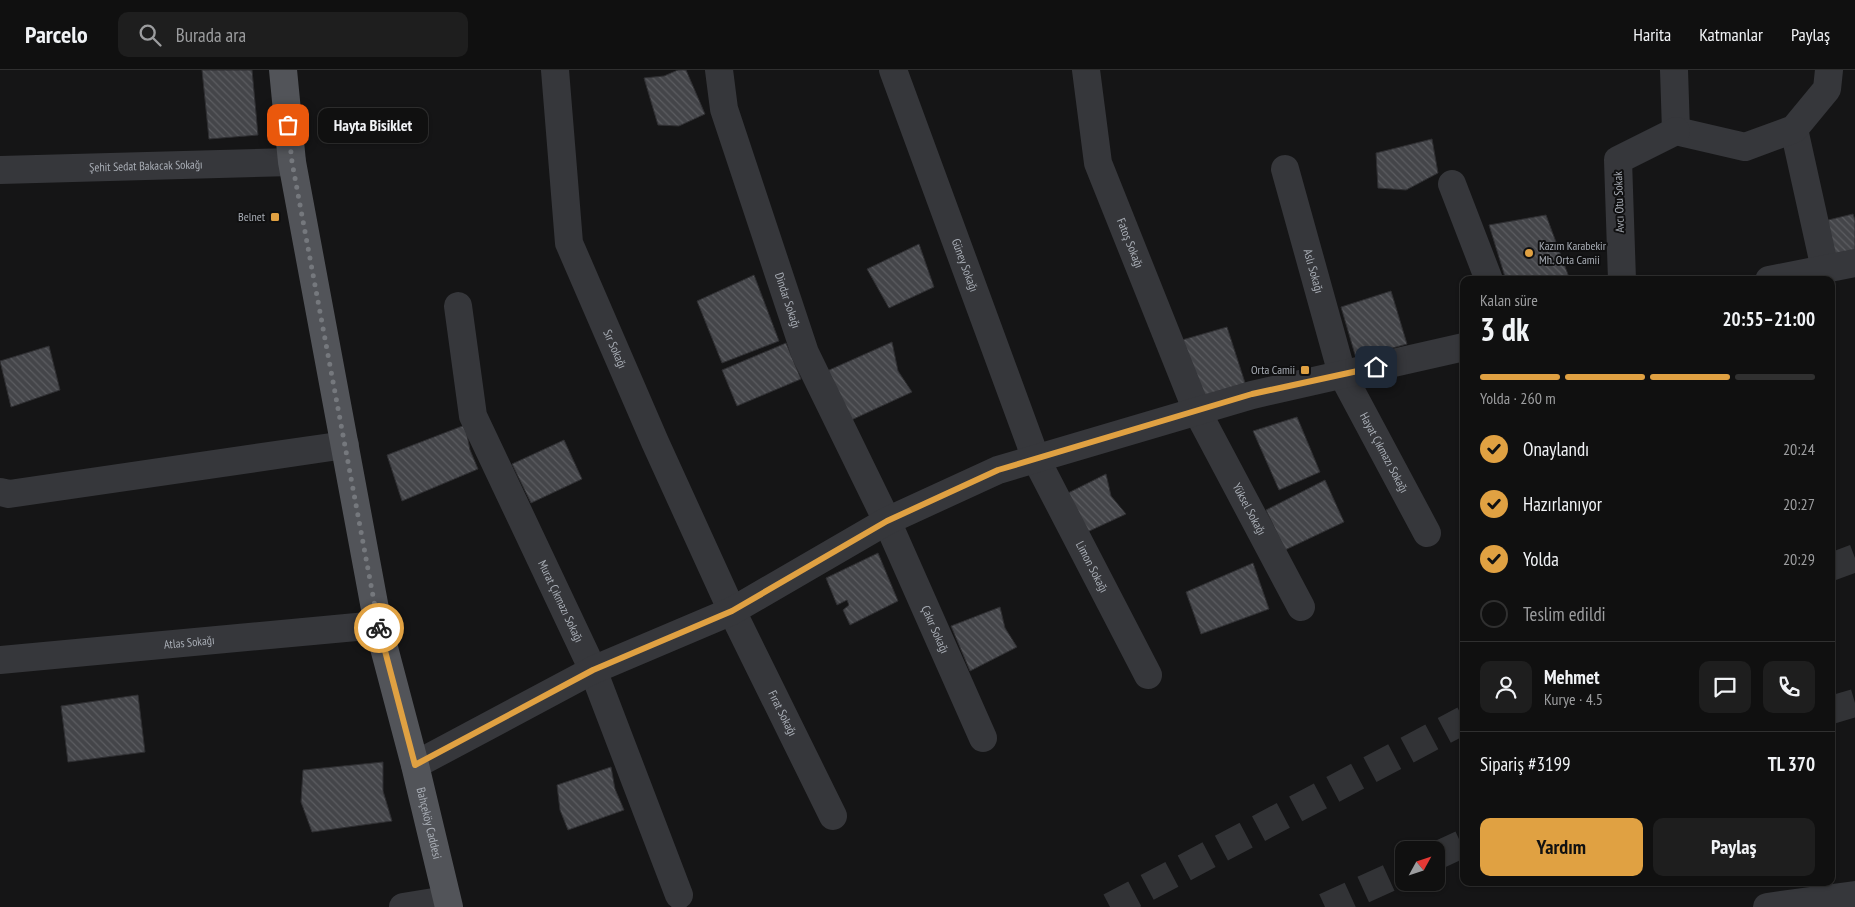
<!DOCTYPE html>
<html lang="tr">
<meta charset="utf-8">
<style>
:root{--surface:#101010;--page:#1e1e1e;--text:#f1f3f6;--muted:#9c9d9f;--line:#303030;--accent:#e0a142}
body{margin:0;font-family:"PT Sans Narrow",sans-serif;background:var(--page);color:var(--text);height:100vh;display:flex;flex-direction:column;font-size:19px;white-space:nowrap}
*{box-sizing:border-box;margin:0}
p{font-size:16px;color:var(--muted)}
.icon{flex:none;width:28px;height:28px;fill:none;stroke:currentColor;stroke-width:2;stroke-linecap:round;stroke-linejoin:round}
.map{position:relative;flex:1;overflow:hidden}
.side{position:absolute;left:1460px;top:206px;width:375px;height:610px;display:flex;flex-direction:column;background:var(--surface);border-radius:10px;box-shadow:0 1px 4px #0004,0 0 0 1px var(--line)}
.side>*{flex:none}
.needle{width:32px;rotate:50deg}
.buttons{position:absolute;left:1395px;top:771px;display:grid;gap:10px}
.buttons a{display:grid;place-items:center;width:50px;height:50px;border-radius:10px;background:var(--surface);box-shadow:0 1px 4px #0004,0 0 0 1px var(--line);font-size:25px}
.pin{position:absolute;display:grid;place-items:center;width:42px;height:42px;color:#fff;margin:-21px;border-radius:10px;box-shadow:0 2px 8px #0006}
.courier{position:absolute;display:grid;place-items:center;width:50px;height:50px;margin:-25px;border:4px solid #e0a142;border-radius:50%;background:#fff;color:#222;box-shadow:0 1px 6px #0007}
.bubble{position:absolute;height:35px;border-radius:10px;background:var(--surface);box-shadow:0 1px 4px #0004,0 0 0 1px var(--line);font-size:16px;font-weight:800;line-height:35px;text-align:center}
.headline em{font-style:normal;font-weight:800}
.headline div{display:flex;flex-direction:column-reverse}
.headline{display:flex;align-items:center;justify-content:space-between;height:85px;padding:0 20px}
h1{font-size:32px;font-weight:800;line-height:38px}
.bar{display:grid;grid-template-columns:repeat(4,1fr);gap:8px 5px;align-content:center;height:60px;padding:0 20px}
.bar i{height:6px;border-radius:4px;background:var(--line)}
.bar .active{background:var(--accent)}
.bar p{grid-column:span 4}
.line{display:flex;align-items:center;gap:12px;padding:0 20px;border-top:1px solid var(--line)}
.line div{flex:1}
.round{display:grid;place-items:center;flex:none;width:52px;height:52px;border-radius:10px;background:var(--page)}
ol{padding:0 20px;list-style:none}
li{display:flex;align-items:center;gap:15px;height:55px}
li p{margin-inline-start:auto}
li .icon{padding:5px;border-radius:50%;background:var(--accent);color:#111;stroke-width:4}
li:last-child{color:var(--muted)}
li i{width:28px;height:28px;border:2px solid var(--line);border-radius:50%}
.cta{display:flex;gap:10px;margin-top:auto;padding:10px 20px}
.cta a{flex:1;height:58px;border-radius:10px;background:var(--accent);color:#111;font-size:20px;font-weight:800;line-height:58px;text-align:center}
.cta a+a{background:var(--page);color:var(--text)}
header{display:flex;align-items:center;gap:30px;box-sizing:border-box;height:70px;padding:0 25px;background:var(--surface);border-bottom:1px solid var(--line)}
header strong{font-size:24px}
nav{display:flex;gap:28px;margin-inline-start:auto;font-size:18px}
.search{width:350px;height:45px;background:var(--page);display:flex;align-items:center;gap:12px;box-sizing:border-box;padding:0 18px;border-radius:10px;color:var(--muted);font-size:19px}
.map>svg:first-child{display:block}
.building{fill:url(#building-back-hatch);stroke:#2f2f32}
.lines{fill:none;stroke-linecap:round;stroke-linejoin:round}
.major-tunnel{stroke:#323336;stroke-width:28;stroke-dasharray:28 14;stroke-linecap:butt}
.minor{stroke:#36373b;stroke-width:28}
.major{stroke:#525459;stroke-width:28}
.done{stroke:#75787d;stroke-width:5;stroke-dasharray:0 9}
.route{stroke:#e0a142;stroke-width:6}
.poi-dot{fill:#e0a142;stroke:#101011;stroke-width:2}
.labels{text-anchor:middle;stroke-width:4;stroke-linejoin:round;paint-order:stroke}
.street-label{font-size:12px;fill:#a8adb5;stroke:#101011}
.poi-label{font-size:12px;fill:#a8adb5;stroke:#101011;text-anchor:end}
</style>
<header>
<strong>Parcelo</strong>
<div class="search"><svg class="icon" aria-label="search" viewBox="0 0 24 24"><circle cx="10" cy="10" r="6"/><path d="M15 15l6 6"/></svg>Burada ara</div>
<nav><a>Harita</a><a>Katmanlar</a><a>Paylaş</a></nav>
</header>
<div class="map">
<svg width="1855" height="837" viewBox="0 0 1855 837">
<defs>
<pattern id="building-back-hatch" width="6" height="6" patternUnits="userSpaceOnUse" patternTransform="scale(1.25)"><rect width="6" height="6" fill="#444549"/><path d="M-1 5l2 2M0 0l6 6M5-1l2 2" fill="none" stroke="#5c5d61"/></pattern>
</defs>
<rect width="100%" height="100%" fill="#151516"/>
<path class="building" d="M202,0H252L258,65L209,69Z
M678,0H686L705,44L679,56L658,55L644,8L664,6Z
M1432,69L1438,103L1406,120L1378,118L1376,83Z
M1853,144L1855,150V188L1828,195L1820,152Z
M1546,145L1570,210H1506L1489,155Z
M919,174L934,217L889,238L867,199Z
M754,205L779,271L722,293L697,231Z
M1391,221L1407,274L1356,288L1341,237Z
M1227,257L1247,319L1202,332L1182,270Z
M892,272L898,301L912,322L847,352L827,301Z
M786,273L801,309L737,336L722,300Z
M49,276L60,320L11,337L0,291Z
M1297,347L1320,402L1279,420L1253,361Z
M465,355L470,380L478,399L402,431L387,385Z
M564,370L582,409L531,433L512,394Z
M1106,404L1111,426L1126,444L1085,463L1068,423Z
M1325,410L1344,452L1285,480L1266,440Z
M878,483L898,531L850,555L843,540L849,535L847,530L837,535L826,508Z
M1253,493L1269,539L1201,564L1186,522Z
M1000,537L1005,558L1017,577L970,601L951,556Z
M138,625L145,682L68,692L61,636Z
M383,692V721L392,751L312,762L301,732L303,700Z
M611,697L615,719L624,740L568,760L560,740L557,715Z"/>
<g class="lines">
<path class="major-tunnel" d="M1831,497L1855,488
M1831,640L1855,633
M1436,786L1464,773
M1110,837L1464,650
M1325,837L1404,801"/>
<g class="minor">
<path id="s1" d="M555,0L569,173L655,372L732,541L833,746"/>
<path id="s2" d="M719,0L724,39L805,283L887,451L983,668"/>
<path id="s3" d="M893,0L1036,389L1148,605"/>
<path id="s4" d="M1086,0L1098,93L1197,341L1301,537"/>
<path d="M1674,0L1676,61"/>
<path d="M1794,59L1825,199"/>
<path d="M1676,61L1745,77L1794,59L1827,19L1829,0"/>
<path id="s5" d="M1285,99L1342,304L1427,463"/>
<path id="s6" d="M0,100L292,92"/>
<path d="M1452,114L1489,210"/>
<path d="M1622,210L1618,90L1676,61"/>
<path d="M1769,210L1855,193"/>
<path id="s7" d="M458,236L473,346L593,600L679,825"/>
<path d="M0,422L9,424L345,375"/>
<path id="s8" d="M0,590L378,555"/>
<path d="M415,695L593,600L732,541L887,451L998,400L1252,325L1464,277"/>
<path d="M403,837L446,830"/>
<path d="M1767,837L1855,825"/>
</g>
<path class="major" id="s9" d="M283,0L292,92L378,555L415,695L449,837"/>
</g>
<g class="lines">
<path class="done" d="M288,55L292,92L379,558"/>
<path class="route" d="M379,558L415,695L593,600L732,541L887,451L998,400L1252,324L1376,297"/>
</g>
<g class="poi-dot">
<rect x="270" y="142" width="10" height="10" rx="2.5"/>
<circle cx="1529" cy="183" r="5"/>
<rect x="1300" y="295" width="10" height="10" rx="2.5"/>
</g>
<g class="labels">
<g class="street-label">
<text dy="4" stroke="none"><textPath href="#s6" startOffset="146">Şehit Sedat Bakacak Sokağı</textPath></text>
<text transform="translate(1619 132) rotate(-92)" y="4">Avcı Otu Sokak</text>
<text dy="4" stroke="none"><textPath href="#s4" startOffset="180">Fatoş Sokağı</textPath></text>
<text dy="4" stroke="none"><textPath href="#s3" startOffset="208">Güney Sokağı</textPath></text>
<text dy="4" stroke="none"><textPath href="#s5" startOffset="106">Aslı Sokağı</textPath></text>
<text dy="4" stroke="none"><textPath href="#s2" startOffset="241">Dindar Sokağı</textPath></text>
<text dy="4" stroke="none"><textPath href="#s1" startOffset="289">Sır Sokağı</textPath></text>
<text dy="4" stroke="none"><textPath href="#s5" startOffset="302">Hayat Çıkmazı Sokağı</textPath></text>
<text dy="4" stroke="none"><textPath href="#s4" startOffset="472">Yüksel Sokağı</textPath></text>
<text dy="4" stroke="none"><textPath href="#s3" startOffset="536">Limon Sokağı</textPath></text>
<text dy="4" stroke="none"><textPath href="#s7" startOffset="316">Murat Çıkmazı Sokağı</textPath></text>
<text dy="4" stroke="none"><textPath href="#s2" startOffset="602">Çakır Sokağı</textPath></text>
<text dy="4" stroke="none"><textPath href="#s8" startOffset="190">Atlas Sokağı</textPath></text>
<text dy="4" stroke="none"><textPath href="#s1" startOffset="690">Fırat Sokağı</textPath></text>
<text dy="4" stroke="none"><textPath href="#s9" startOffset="768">Bahçeköy Caddesi</textPath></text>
</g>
<g class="poi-label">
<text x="265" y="151">Belnet</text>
<text x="1539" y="180" text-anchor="start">Kazım Karabekir<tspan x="1539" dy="14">Mh. Orta Camii</tspan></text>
<text x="1295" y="304">Orta Camii</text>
</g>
</g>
</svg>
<div class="buttons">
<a><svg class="needle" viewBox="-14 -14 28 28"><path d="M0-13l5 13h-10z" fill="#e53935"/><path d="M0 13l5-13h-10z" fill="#9c9d9f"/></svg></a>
</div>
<div class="pin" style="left:288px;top:55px;background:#ea580c"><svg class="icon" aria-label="bag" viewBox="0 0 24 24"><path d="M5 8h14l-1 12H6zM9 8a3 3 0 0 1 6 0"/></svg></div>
<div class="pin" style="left:1376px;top:297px;background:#1f2937"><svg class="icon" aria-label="home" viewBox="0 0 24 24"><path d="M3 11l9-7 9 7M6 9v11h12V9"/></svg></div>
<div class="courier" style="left:379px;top:558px"><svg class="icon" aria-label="bike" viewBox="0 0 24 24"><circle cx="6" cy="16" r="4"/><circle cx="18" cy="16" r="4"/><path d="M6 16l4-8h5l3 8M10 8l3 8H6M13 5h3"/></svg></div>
<div class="bubble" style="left:318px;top:38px;width:110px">Hayta Bisiklet</div>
<section class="side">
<div class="headline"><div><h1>3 dk</h1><p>Kalan süre</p></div><em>20:55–21:00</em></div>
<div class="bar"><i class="active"></i><i class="active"></i><i class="active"></i><i></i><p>Yolda · 260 m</p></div>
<ol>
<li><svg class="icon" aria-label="check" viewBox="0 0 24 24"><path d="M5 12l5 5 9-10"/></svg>Onaylandı<p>20:24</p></li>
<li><svg class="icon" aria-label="check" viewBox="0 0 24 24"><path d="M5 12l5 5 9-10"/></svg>Hazırlanıyor<p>20:27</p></li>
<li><svg class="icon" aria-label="check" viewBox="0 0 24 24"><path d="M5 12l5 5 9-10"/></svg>Yolda<p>20:29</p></li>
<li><i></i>Teslim edildi</li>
</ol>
<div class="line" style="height:90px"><a class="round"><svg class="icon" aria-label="person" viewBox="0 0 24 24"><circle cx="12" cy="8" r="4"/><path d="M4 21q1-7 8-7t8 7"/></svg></a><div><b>Mehmet</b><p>Kurye · 4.5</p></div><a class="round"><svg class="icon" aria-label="chat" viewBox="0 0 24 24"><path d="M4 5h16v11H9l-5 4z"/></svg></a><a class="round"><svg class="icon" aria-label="phone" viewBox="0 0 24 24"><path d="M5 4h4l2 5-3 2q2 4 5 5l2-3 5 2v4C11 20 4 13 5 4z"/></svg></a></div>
<div class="line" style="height:65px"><div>Sipariş #3199</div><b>TL 370</b></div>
<div class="cta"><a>Yardım</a><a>Paylaş</a></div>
</section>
</div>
